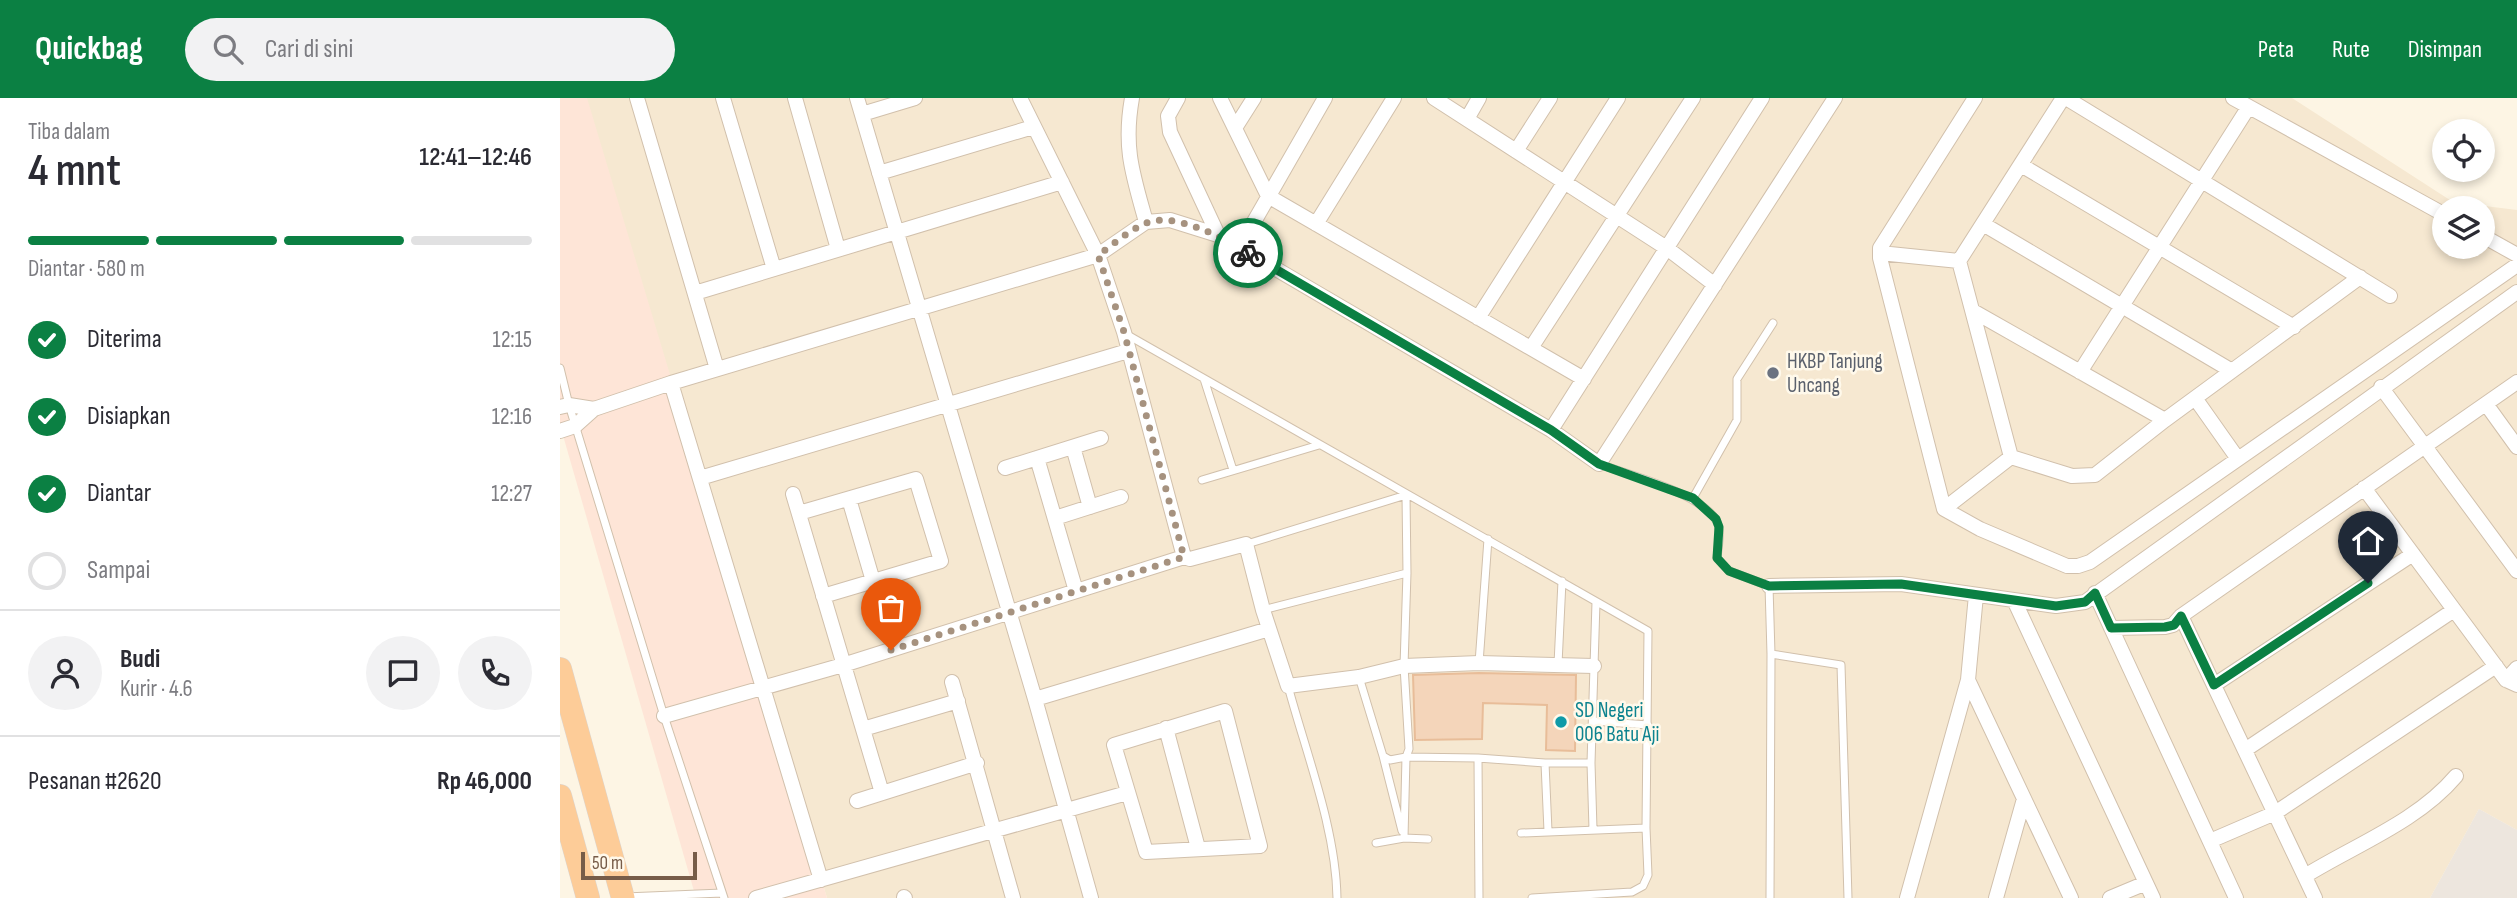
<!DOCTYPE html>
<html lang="id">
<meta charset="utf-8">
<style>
:root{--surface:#fff;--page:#f2f2f3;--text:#2b2b33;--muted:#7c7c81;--line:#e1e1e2;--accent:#0b8043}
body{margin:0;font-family:"Sofia Sans Condensed",sans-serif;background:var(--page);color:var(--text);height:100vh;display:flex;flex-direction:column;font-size:26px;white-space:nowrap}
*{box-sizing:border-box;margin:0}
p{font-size:23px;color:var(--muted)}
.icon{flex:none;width:38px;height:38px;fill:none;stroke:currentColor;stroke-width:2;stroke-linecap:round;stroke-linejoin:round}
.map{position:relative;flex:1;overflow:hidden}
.drawer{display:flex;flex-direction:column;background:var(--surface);width:560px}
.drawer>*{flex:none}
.fabs{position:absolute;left:1872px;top:21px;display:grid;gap:14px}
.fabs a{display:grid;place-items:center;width:63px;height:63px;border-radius:50%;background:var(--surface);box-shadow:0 4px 10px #0003;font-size:35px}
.scale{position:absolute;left:21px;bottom:18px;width:116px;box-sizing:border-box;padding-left:7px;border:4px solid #775c48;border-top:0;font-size:19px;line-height:24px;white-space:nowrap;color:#775c48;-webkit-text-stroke:5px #fff9eb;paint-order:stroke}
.pin{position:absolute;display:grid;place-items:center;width:60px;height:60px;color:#fff;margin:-72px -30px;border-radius:50% 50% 50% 0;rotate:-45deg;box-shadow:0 0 7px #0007}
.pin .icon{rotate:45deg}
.courier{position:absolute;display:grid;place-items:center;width:70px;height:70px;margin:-35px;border:5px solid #0b8043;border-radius:50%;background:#fff;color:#222;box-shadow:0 2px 9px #0007}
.headline em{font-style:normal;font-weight:600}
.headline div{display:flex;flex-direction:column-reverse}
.headline{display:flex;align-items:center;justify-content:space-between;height:119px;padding:0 28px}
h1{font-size:46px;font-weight:600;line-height:52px}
.bar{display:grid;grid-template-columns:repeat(4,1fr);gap:10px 7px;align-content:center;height:84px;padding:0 28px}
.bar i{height:9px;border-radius:5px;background:var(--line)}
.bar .active{background:var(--accent)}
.bar p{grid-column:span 4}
.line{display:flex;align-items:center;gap:18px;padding:0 28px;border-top:2px solid var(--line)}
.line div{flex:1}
.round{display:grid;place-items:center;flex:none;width:74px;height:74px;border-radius:37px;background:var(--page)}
ol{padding:0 28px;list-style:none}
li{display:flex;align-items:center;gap:21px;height:77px}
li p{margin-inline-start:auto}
li .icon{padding:7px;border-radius:50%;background:var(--accent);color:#fff;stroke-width:4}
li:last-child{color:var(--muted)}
li i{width:38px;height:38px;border:4px solid var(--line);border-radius:50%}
header{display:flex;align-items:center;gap:42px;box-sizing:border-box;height:98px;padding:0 35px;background:var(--accent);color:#fff}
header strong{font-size:33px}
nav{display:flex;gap:38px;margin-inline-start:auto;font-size:24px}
.search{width:490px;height:63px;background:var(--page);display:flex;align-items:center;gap:18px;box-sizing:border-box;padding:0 24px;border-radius:38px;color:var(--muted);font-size:26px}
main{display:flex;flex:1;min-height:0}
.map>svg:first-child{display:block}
.residential{fill:#f6e8d1;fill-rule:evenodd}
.commercial{fill:#fee5d7}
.industrial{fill:#ede6de}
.building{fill:#f4d5ba;stroke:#e8bd99;stroke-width:2}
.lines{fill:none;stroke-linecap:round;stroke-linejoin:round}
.service-casing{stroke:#d1c0ac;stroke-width:9}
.minor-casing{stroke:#d1c0ac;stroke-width:16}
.trunk-casing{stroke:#dcd5cf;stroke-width:24}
.service{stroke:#fff;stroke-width:7}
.minor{stroke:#fff;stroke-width:14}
.trunk{stroke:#fdcc98;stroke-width:23}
.done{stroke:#a6927f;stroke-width:7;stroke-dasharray:0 12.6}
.route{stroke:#0b8043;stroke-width:9}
.worship-dot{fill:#6b7280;stroke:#fff9eb;stroke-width:2.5}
.culture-dot{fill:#0f9aa8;stroke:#fff9eb;stroke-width:2.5}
.labels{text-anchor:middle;stroke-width:5;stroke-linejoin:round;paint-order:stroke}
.worship-label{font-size:21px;fill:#5b616d;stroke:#fff9eb;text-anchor:start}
.culture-label{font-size:21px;fill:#0d838f;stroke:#fff9eb;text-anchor:start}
</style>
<header>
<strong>Quickbag</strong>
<div class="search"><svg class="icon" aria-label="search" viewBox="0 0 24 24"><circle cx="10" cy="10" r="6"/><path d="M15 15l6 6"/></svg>Cari di sini</div>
<nav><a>Peta</a><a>Rute</a><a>Disimpan</a></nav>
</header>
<main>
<section class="drawer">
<div class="headline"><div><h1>4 mnt</h1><p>Tiba dalam</p></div><em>12:41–12:46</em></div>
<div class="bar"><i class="active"></i><i class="active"></i><i class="active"></i><i></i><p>Diantar · 580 m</p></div>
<ol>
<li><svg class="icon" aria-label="check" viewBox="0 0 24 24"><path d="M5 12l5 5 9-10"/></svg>Diterima<p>12:15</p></li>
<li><svg class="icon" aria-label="check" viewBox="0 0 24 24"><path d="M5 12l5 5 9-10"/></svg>Disiapkan<p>12:16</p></li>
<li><svg class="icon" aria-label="check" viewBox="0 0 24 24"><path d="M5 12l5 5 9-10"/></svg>Diantar<p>12:27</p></li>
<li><i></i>Sampai</li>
</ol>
<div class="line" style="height:126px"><a class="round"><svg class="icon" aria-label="person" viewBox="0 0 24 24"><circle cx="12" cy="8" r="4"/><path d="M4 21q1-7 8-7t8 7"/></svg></a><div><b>Budi</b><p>Kurir · 4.6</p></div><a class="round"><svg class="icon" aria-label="chat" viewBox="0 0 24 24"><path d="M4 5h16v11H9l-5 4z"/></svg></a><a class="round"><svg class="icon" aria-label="phone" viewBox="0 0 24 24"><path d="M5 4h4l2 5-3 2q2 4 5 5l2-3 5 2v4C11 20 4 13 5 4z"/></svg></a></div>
<div class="line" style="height:91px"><div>Pesanan #2620</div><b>Rp 46,000</b></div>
</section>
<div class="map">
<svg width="1957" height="800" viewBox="0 0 1957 800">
<rect width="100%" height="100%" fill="#fdf5e4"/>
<path class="residential" d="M26,0H1732L1893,104L1957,112V732L1919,711L1870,800H267ZM1885,110H1923V149H1885Z"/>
<path class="commercial" d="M0,0H27L267,800H136L0,327Z"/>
<path class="industrial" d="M1919,711L1957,732V800H1870Z"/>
<path class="building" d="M919,575L1016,577L1015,653L986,652L987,607L923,605L922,641L855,642L853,577Z"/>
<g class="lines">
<g class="service-casing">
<path id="service" d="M564,235L1088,533L1086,730L1088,777L1083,788L1072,794L972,800
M0,270L9,307L104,618L164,800
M644,281L673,372
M1039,366C1070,377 1140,395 1156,422C1162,432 1158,449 1157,460L1169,473L1209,488L1211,556L1210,800
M642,382L759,347
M1133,400L1177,322V281L1213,225
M687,446L846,397L847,475L844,568L849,651L846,659L830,662L823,658L799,579
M703,512L847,475
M1211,556L1281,567L1288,800
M919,565L928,441
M998,566L1002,483
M728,588C746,655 776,731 777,800
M1033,623L1088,627
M823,658L842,733
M985,665L988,733
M1033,731L1031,665L1036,504
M961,735L1086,730
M844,740L846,659L918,660
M816,745L844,740L868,741
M65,799L162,795
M919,800L918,660L985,665H1031"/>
</g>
<g class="minor-casing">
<path id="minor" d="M77,0L157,271
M163,0L214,171
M235,0L278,151
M297,0L475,601L531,800
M460,0L538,157L564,234L624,459L630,461L686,446L703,512L728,588L799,579L844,568L919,565L1034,568
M572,0C563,50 573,77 586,124
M618,0L608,18L610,34L658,137
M660,0L708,98L1024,281
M874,0L1108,151L1155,187
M1415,0L1320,150V160L1384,411L1420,431L1507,468H1518L1530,464L1957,167
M1503,0L1399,163L1451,359L1512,378L1535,377L1605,322L1800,179
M1506,0L1830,198
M1673,0L1885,117
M302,16L355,0
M907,21L919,0
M675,30L694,0
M956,53L990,0
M1461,67L1734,229
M319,75L473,29
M756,126L834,0
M1423,126L1672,273
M1923,138L1957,157
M679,150L765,0
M1320,155L1399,163
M135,195L502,84
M1413,213L1605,322
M918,220L1058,0
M971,250L1133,0
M1520,274L1688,10
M111,285L261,782
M1821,289L1957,473
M1635,300L1678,361
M1926,306L1957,349
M0,309L9,307L34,311
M991,332L1202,0
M0,333L15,328L34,311L111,285L538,157L586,124L610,122L658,137L991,332L1039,366L1275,0
M513,349L530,409
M477,360L516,493
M445,370L541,340
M140,380L568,253
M1804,390L1946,582L1957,587
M233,396L322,695
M289,401L313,483
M1384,411L1451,359
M239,415L356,381L381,463L263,498
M495,420L561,399
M1209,488L1341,486L1496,508L1525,504L1957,194
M1535,495L1676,800
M1454,502L1593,800
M1621,518L1755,800
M1551,530L1605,529L1613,527L1621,518L1957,284
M1408,582L1511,800
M1946,582L1957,570
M392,584L453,800
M1654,587L1853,456
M475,601L709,531
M665,613L700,748L586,754L554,647Z
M104,618L283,567L624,459
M606,630L638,750
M303,631L398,603
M1685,652L1894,512
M297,703L417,665
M1650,743L1715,715L1936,568
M1745,778C1795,747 1857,724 1896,678
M344,799L345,800
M196,800L567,695
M1347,800L1408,582L1416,497
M1436,800L1464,701
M1550,800L1586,785"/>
</g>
<g class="trunk-casing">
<path id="trunk" d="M0,571L63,800
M0,698L28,800"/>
</g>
<use href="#service" class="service"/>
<use href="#minor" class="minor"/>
<use href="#trunk" class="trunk"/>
</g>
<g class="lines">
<path class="done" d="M331,552L624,459L564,234L538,157C553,147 568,133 584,126C613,112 663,140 688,155"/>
<path class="route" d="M688,155L991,332L1039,366L1133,400L1156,421L1159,429L1157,460L1169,473L1209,488L1341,486L1496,508L1525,504L1535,495L1551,530L1605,529L1614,527L1621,518L1654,587L1808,485"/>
</g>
<circle class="worship-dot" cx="1213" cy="275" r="7"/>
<circle class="culture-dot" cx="1001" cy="624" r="7"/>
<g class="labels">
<g class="worship-label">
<text x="1227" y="270">HKBP Tanjung<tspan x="1227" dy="24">Uncang</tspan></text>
</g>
<g class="culture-label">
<text x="1015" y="619">SD Negeri<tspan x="1015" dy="24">006 Batu Aji</tspan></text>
</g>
</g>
</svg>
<div class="fabs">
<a><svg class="icon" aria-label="locate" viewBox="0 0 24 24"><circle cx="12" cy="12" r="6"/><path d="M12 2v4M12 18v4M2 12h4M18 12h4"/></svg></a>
<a><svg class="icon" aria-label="layers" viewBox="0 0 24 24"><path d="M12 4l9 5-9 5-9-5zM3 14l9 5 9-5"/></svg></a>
</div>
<div class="scale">50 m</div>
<div class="pin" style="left:331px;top:552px;background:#ea580c"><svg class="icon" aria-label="bag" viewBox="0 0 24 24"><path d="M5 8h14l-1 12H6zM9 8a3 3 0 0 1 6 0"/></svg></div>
<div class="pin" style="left:1808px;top:485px;background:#1f2937"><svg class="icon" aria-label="home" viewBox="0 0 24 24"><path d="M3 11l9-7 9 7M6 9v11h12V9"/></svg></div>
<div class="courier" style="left:688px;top:155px"><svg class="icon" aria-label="bike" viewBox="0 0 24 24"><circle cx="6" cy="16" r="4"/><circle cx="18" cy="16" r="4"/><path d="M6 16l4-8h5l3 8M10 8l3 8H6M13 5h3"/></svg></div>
</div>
</main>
